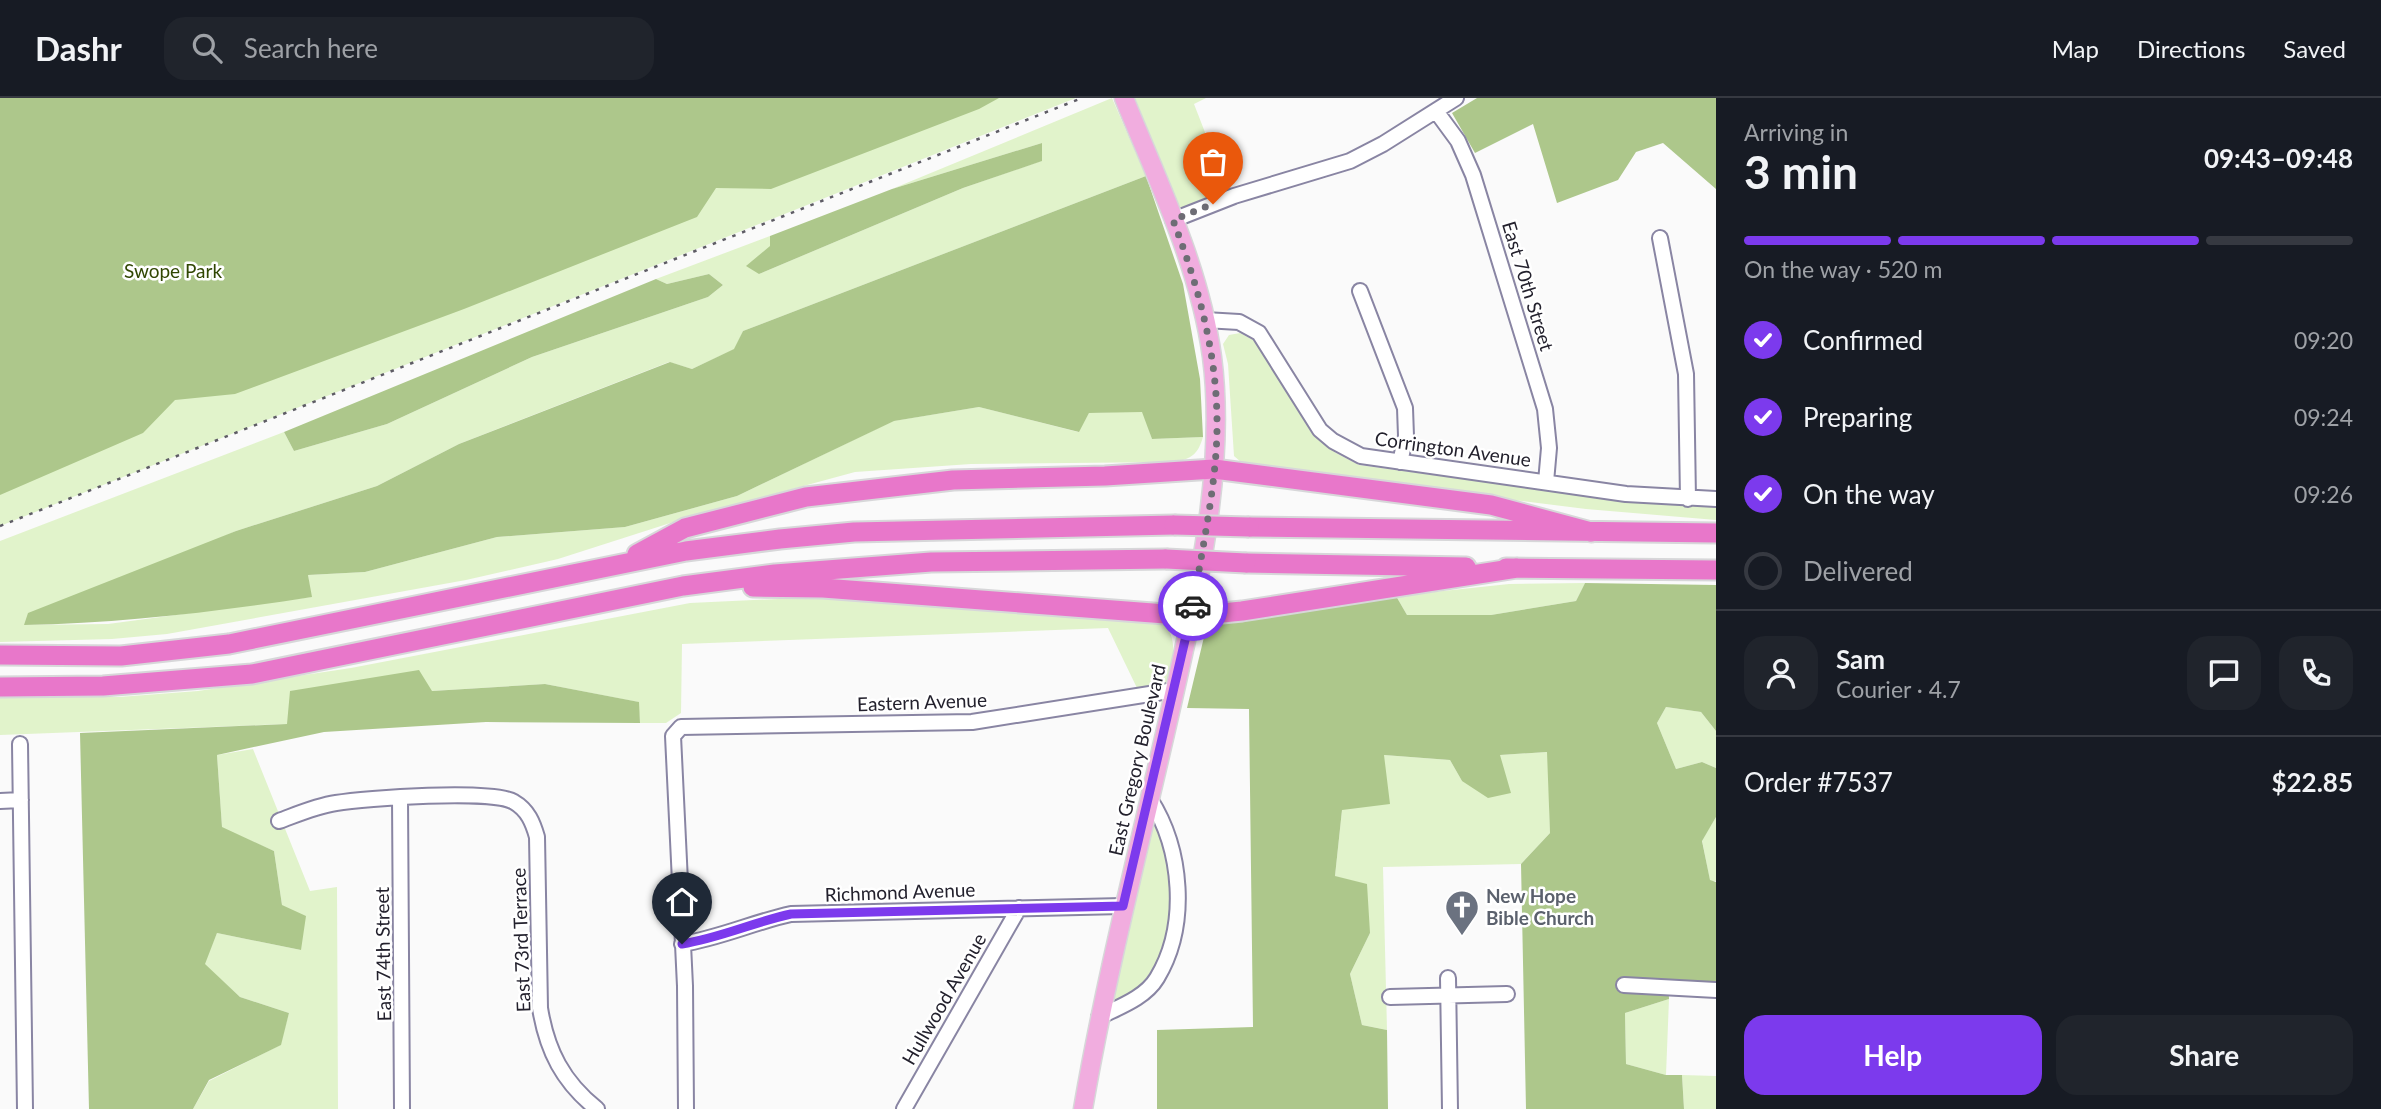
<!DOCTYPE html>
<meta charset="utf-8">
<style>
:root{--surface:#171b24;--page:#20242c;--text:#f1f3f6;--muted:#9ea1a6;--line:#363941;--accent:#7c3aed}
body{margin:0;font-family:Lato,sans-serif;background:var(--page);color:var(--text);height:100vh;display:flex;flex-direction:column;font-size:26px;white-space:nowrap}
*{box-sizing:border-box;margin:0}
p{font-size:23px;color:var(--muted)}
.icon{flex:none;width:38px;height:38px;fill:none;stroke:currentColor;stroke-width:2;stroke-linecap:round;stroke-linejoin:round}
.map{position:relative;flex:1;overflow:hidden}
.drawer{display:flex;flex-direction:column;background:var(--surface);width:665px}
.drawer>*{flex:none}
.pin{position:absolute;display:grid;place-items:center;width:60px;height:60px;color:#fff;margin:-72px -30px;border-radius:50% 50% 50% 0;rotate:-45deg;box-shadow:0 0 7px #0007}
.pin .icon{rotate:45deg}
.courier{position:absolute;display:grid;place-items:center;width:70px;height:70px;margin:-35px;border:5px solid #7c3aed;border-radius:50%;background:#fff;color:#222;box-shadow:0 2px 9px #0007}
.head em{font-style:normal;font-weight:700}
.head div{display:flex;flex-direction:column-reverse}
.head{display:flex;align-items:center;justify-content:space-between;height:119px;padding:0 28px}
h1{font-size:46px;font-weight:700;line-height:52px}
.bar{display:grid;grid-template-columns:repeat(4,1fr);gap:10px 7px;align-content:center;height:84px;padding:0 28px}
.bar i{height:9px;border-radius:5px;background:var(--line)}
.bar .on{background:var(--accent)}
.bar p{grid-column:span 4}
.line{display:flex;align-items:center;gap:18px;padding:0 28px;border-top:2px solid var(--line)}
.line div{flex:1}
.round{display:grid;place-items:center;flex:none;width:74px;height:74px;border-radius:21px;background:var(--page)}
ol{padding:0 28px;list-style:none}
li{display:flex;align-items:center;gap:21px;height:77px}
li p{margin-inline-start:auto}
li .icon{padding:7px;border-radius:50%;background:var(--accent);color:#fff;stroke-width:4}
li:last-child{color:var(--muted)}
li i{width:38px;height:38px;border:4px solid var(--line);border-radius:50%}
.button{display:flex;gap:14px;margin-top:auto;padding:14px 28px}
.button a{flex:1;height:80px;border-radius:21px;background:var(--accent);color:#fff;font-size:28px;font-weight:700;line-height:80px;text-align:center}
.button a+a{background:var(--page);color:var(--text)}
header{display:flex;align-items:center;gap:42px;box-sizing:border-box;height:98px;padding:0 35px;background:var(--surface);border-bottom:2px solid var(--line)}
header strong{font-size:33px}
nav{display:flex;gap:38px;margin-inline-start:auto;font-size:24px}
.search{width:490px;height:63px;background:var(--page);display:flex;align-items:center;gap:18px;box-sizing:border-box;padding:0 24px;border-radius:21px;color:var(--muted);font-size:26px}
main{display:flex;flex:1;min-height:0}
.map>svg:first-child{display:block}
.green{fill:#e1f3cb}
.forest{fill:#adc78b}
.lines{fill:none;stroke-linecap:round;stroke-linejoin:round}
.minor-casing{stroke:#8985a3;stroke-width:18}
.major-casing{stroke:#d7d7d9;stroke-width:21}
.highway-casing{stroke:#d7d7d9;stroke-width:23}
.minor{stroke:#fff;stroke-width:14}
.major{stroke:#f1addf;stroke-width:18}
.highway{stroke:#e877ca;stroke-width:19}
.rail{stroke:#5e5c65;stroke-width:2.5;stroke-dasharray:3.5 7;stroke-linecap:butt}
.highway-bridge-casing{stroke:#d7d7d9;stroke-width:23;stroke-linecap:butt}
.highway-bridge{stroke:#e877ca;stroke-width:19}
.done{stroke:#6e6d75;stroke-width:7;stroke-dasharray:0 12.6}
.route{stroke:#7c3aed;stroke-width:9}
.labels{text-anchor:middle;stroke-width:5;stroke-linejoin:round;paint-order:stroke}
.park-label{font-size:19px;fill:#314703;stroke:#fff}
.street-label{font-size:19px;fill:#23212d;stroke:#fff}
.worship-label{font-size:19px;font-weight:bold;fill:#5b616d;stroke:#fff;text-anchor:start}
</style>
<header>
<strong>Dashr</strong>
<div class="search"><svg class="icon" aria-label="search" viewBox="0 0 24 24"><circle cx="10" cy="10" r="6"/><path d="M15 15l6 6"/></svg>Search here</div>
<nav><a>Map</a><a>Directions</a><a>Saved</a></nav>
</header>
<main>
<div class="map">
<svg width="1716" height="1011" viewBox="0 0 1716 1011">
<rect width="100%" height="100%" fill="#fafafa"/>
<path class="green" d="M0,0H1076L0,428Z
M1112,0L1146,78L743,233L735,251L692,271L669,264L459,346L377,388L236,433L24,527L108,526L311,499L308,477L365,474L497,439L625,429L737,398L893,323L979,309L1078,334L1089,315L1143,313L1152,341L1203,339C1198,356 1192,361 1174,364L971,366L855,374L689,419L558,461L466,482L167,536L112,541L0,544V443L284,334L294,353L387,326L532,259L708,199L723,187L709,176L667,186L656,181L770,138V148L759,176L963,90L1041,63L1042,45L892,91Z
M1135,0H1206L1194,6L1227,91L1179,111Z
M1240,235L1255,243L1313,337L1336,355L1359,367L1640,405L1716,409V422L1586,411L1263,370L1241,364L1234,358L1228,266L1223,246L1229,237Z
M1585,485L1576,503L1491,517H1407L1396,498L1509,486Z
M843,498L1162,523C1180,542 1172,562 1167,586L1137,590L1108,530L682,546L681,615L666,625H640L638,604L545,586L431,593H291L288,626L0,637V599H119L198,593L351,570L690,505Z
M1666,609L1701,614L1716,633V670L1702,664L1676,671L1657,625Z
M253,651L310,793L337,789L338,1011H193L209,983L280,947L289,915L240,899L204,866L217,835L301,852L282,807L274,753L222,730L217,657Z
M1548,654L1550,735L1521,766L1383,769L1387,932L1362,927L1350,876L1370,835L1335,778L1342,712L1384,657L1450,662L1462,683L1499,657Z
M1154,718C1160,736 1170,757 1172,776C1175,826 1162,885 1112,906L1149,721Z
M1716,719V783H1710L1702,742Z
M1669,901L1666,977L1626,966L1625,915Z
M1682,977L1716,978V1011H1684Z"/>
<path class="forest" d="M0,0H999L979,11L771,91L716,90L697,119L464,211L235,296L175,302L143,335L0,397Z
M1477,0H1716V91L1663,45L1636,54L1618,82L1557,105L1533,26L1475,55L1452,15Z
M1042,45V63L963,90L759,176L746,168L770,148V138L892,91Z
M1146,78L1183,186L1200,281L1203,339L1152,341L1142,314L1089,315L1079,334L979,309L894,323L737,398L625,429L497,439L365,474L308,477L312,499C215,514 121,525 24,527L28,515L236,433L377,388L459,346L670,264L692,271L734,251L743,233Z
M709,176L723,187L708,199L532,259L387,326L294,353L284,334L656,181L667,186Z
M1585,485L1716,487V633L1701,614L1666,609L1657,625L1676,671L1702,664L1716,670V719L1702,743L1710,782L1716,784V885L1668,883L1669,901L1625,915L1626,966L1666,977H1682L1684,1011H1526L1521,766L1550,735L1547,654L1500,657L1511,695L1488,700L1462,683L1450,662L1384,657L1390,706L1342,712L1335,778L1367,786L1370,835L1350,876L1362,927L1387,932L1388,1011H1157V932L1253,929L1249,611L1187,610L1204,539L1215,528L1233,523L1396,498L1407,517H1491L1576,503Z
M419,572L432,593L545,586L639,604L640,625L486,624L324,634L217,657L222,729L274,753L282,807L306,818L301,852L217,835L205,866L240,899L289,915L281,947L209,982L193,1011H89L80,635L287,626L290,593Z"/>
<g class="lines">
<g class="minor-casing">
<path id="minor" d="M1436,13L1458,43L1473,77L1545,311L1549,350L1546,384
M1173,122L1234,98L1350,63L1383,46L1456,0
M1660,140L1686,276L1688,401
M1360,193L1405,310L1406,338L1400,364
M1205,222L1239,224L1259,235L1320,332L1333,343L1361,358L1626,396L1716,401
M20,646L25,1011
M400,700L402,1011
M0,703L21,702
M279,723C298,716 316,708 336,705C365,700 493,691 514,704C528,712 533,725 537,739L540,910C547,953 563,984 597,1011
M682,846C720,840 754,824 791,816L1123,808
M1448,880L1450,1011
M1624,887L1716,892
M1390,899L1507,896
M1099,919C1119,909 1145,900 1157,880C1189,827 1182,751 1150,701
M686,1011L685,888L673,638L681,629L972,624L1175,592
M904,1011L1019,810"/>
</g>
<g class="major-casing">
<path id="major" d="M1083,1011C1106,877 1140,746 1170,614C1195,503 1227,373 1212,259C1200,169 1158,84 1124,0"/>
</g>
<g class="highway-casing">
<path id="highway" d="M1249,429L1716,435
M637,456L685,430L806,399L953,382L1105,378L1214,371L1491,407L1591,434
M1246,465L1466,469
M1506,470L1716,472
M753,489L823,490L1192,518L1242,513L1517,470
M0,557L121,558L229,546L686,453L780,441L854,434L1174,427
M0,589L103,588L252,576L683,488L775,476L931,464L1166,461"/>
</g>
<use href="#minor" class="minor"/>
<use href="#major" class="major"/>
<use href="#highway" class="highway"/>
<path class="rail" d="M0,428L1082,0"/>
<g class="highway-bridge-casing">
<path id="highway-bridge" d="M1174,427L1249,429
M1166,461L1246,465"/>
</g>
<use href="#highway-bridge" class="highway-bridge"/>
</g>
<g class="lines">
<path class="done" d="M1193,508C1202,450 1216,390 1217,332C1218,258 1199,190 1173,122L1213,106"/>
<path class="route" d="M682,846C720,840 754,824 791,816L1123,808L1193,508"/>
</g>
<defs>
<g id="church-pin" transform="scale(1.75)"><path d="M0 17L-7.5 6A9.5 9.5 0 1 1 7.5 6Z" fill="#6b7280" stroke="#fff"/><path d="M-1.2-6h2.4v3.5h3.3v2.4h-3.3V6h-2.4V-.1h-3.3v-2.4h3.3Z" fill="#fff"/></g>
</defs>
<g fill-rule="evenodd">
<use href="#church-pin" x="1462" y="809"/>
</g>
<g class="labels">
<g class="park-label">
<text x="173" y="180">Swope Park</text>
</g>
<g class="street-label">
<text transform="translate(1528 188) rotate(73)" y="7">East 70th Street</text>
<text transform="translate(1453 351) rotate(8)" y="7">Corrington Avenue</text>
<text transform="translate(922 604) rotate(-2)" y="7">Eastern Avenue</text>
<text transform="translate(1137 662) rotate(-77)" y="7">East Gregory Boulevard</text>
<text transform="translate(900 794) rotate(-2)" y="7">Richmond Avenue</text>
<text transform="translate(521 842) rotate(-92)" y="7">East 73rd Terrace</text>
<text transform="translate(383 856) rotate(-91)" y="7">East 74th Street</text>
<text transform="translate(944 901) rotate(-60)" y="7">Hullwood Avenue</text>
</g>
<g class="worship-label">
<text x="1486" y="805">New Hope<tspan x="1486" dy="22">Bible Church</tspan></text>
</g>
</g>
</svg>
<div class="pin" style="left:1213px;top:106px;background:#ea580c"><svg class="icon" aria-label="bag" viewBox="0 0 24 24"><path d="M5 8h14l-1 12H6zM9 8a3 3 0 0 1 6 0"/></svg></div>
<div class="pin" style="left:682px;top:846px;background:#1f2937"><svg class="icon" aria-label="home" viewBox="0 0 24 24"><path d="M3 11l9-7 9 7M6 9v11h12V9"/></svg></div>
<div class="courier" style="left:1193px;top:508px"><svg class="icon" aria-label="car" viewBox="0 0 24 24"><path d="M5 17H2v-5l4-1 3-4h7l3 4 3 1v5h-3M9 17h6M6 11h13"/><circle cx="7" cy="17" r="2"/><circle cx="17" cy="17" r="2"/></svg></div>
</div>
<section class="drawer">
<div class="head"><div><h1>3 min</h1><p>Arriving in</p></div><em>09:43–09:48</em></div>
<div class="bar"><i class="on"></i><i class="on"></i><i class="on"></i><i></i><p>On the way · 520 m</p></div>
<ol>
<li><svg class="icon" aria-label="check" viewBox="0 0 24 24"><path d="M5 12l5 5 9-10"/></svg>Confirmed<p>09:20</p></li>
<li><svg class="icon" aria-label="check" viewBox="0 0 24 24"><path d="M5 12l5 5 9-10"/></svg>Preparing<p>09:24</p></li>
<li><svg class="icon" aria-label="check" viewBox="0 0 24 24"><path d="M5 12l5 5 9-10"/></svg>On the way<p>09:26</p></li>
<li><i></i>Delivered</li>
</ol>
<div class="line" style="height:126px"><a class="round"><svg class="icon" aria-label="person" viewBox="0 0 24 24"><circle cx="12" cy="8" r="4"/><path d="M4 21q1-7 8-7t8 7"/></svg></a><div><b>Sam</b><p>Courier · 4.7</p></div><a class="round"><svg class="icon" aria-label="chat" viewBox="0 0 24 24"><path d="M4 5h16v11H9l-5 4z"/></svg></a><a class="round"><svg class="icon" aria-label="phone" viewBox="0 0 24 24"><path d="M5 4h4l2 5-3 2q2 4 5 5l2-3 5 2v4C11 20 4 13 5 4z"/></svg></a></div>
<div class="line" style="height:91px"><div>Order #7537</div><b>$22.85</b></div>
<div class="button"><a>Help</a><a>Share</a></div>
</section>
</main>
